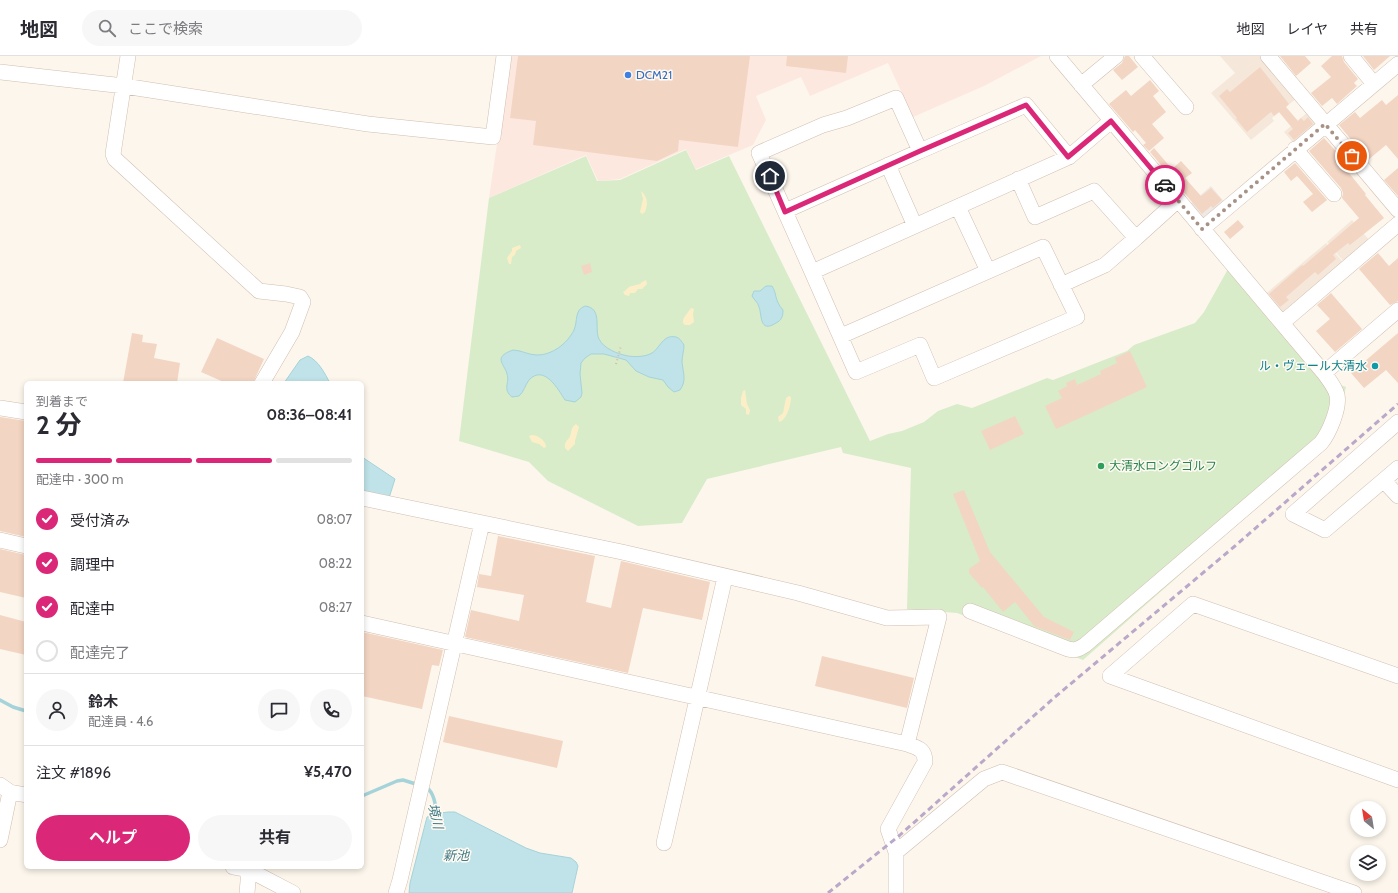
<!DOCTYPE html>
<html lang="ja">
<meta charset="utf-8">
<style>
:root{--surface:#fff;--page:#f7f7f7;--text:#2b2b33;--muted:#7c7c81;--line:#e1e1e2;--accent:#db2777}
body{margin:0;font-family:Cabin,"Noto Sans JP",sans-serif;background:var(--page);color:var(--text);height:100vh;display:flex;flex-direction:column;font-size:15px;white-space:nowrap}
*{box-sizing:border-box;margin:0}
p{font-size:13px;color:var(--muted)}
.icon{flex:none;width:22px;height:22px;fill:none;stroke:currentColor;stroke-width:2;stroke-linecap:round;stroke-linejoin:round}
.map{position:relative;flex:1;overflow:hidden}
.drawer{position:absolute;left:24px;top:325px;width:340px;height:488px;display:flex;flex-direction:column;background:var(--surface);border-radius:6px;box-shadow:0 2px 6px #0003}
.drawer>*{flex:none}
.needle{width:26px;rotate:330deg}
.fabs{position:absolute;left:1350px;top:745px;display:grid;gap:8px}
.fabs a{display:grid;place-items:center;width:36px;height:36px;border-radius:50%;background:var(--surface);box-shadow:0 2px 6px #0003;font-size:20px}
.pin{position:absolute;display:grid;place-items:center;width:34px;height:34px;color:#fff;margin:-17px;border:2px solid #fff;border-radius:50%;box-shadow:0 1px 4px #0007}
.courier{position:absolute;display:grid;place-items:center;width:40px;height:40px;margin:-20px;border:3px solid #db2777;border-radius:50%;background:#fff;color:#222;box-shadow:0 1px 5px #0007}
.overview em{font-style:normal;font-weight:700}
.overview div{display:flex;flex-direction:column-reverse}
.overview{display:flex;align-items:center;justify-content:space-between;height:68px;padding:0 12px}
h1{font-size:26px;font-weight:700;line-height:30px}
.bar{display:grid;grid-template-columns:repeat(4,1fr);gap:6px 4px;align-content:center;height:48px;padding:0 12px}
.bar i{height:5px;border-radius:3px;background:var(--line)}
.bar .active{background:var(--accent)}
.bar p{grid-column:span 4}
.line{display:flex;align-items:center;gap:10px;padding:0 12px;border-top:1px solid var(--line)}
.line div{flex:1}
.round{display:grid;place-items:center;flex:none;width:42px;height:42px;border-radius:21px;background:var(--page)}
ol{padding:0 12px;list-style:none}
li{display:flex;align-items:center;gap:12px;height:44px}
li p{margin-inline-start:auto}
li .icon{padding:4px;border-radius:50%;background:var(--accent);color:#fff;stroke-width:4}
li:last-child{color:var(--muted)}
li i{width:22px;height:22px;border:2px solid var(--line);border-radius:50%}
.primary-button{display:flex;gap:8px;margin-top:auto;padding:8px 12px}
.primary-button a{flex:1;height:46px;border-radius:24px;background:var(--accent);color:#fff;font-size:16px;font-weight:700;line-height:46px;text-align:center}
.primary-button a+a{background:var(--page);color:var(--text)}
header{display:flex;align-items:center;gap:24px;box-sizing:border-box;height:56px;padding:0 20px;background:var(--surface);border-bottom:1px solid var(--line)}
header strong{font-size:19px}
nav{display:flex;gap:22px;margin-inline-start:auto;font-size:14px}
.search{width:280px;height:36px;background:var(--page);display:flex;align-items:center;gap:10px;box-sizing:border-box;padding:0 14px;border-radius:22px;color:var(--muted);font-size:15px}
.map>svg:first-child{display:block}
.residential{fill:#f5e8da}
.commercial{fill:#fde8e0}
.industrial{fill:#efe9e4}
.green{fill:#d8ecc9}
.sand{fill:#fcefc7}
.water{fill:#bfe3e8;stroke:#a5d3da}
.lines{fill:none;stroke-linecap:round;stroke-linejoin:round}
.stream{stroke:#a5d3da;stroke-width:3.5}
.building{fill:#f3d5c3}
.minor-casing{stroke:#d1beb0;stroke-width:16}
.path{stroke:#d9b8a5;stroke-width:2;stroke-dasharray:1 3;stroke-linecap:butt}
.minor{stroke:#fff;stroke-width:15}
.rail{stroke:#b9a8c9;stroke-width:3;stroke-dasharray:6 4;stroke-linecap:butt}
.done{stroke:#a89285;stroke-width:4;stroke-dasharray:0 7.2}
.route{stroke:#db2777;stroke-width:5}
.shop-dot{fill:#3f7fe0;stroke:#fffaf3;stroke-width:1.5}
.culture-dot{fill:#0f9aa8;stroke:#fffaf3;stroke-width:1.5}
.leisure-dot{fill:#2e9e5b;stroke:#fffaf3;stroke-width:1.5}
.labels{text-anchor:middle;stroke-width:3;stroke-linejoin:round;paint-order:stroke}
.shop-label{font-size:12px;fill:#366cbe;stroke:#fffaf3;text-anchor:start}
.culture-label{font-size:12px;fill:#0d838f;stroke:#fffaf3;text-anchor:end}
.leisure-label{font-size:12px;fill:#27864d;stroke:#fffaf3;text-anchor:start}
.water-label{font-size:13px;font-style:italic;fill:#437c86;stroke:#fffaf3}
</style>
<header>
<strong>地図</strong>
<div class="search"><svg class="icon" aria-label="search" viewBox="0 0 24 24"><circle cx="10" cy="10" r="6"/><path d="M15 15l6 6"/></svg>ここで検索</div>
<nav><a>地図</a><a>レイヤ</a><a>共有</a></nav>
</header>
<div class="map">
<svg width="1398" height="837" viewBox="0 0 1398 837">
<rect width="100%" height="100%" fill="#fdf6ec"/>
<path class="residential" d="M1220,0H1262L1297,42L1272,62L1274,65L1251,84L1211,37L1235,17Z
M1309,55L1320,68L1295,89L1284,76Z
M1352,164L1370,185L1345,207L1327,186Z
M1326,187L1344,207L1281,261L1263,240Z"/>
<path class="commercial" d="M510,0H1041L984,30L913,61L888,7L810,40L801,21L756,40L766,64L753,89L696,113L686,93L620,123L598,125L586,99L489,142Z"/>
<path class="industrial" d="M1211,130L1226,148L1203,167L1188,150Z"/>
<path class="green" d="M686,94L696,114L729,100L870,385L888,378L902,375L924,366L938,355L957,348L972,352L1047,322L1053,324L1127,295L1134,289L1195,267L1204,256L1228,213L1320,322L1346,331L1336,372L1331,386L1083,604L957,557L907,553L911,412L843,397L841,391L707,423L682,467L638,470L548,425L529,406L459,385L489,142L586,100L597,125L620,124Z"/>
<path class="sand" d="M641,135C648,141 648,148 645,156L642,158L640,156L643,143Z
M520,189L521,192L516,195L515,199L512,201L511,208H509L507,202L512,195V192Z
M646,224L647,228L642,233H638L635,237H630L629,240L625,239L623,236C626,235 628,230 632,230C635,229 637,229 640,228L642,226Z
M691,252L694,253L693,258L694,266L690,269H685L683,267C682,262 688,257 691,252Z
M745,334L747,348L750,354L749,359L746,358V353L741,349V342L743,335Z
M789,340L791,341C791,348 787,364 779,366L778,361L783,357L786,342Z
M576,368L579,371L575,385V388L568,395L565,392C564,385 568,385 570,380C572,375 571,371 576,368Z
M532,379C538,379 546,385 546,391L544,392L539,388L532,386L529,380Z"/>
<path class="water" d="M766,230H772C777,237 774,244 783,254C783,260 782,264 776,267C759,278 762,258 759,251C758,246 754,244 752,240L754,235H760Z
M585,250C603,252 594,273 599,283C604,293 618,298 628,300C635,301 645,301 652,297C660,292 663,278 676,281C680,282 682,286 684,289C684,295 682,300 682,306C683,317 687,324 680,334L674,336L668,331L663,324L649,321L636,315L626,304L604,298H591L585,302L581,307L580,318L582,337L581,341L575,346L565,344C558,333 544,308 529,324C525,329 524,336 519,340L512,341C502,333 510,327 507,318C506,313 501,308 501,303C502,298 508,296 513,294C521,294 528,299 537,299C552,299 567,288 574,274C578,265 574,254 585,250Z
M308,300C319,305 325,318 330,327H284L300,304Z
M362,401L395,423L389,442L362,437Z
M448,756H455L526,792L540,797L571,802L576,806L578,810L572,837H409L410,827L427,761L434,758Z"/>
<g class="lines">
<path class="stream" d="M0,644L13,651L26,655
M427,732C435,737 436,754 438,763
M362,740L397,725L403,724L419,729"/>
</g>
<path class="building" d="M518,0H750L738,91L679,84L678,95L657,105L533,89L536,65L510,62Z
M787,0H848L846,17L786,10Z
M1125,0H1129L1138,11L1122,24L1113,14L1122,7Z
M1280,0H1305L1311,7L1296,20Z
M1332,0H1342L1344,6L1358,23L1354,27L1357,30L1337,48L1332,42L1322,50L1311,37L1331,21L1321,10Z
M1363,0H1390L1374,14Z
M1260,11L1289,48L1286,51L1298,65L1301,62L1304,65L1308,61L1313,68L1294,84L1288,77L1293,73L1279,56L1274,60L1271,56L1247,76L1236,63L1237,62L1219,40L1227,33L1230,36Z
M1150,24L1159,35L1153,40L1166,56L1152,68L1164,82L1149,95L1143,89L1146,87L1135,74L1133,76L1109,48L1126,34L1131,40Z
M1398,39V103L1386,89L1368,104L1339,69L1355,56L1360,62L1382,44L1386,49Z
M1324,82L1353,114L1349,117L1366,138L1365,139L1384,162L1350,189L1348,187L1333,199L1336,203L1318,219L1315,216L1286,241L1289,244L1280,251L1269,238L1302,209L1303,210L1359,162L1342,142L1343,137L1341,132L1309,95Z
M1154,92L1172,113L1181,105L1192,117L1185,122L1201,140L1211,132L1222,144L1213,152L1211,150L1202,158L1150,96Z
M1295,107L1327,144L1312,156L1303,146L1313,138L1297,120L1291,125L1284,116Z
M1398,112V140L1384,124Z
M1238,164L1244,171L1230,183L1224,176Z
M1378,197L1389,210L1398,202V245L1390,249L1359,213Z
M590,207L592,216L584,219L581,210Z
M1331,237L1362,273L1335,296L1316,275L1330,263L1317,249Z
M132,277L143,279L142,286L157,288L154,302L180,307L177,327H123Z
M1398,277V327L1386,314L1364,332L1351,317Z
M217,282L264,303L253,327H226L201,316Z
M1130,295L1147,331L1056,373L1045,350L1062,342L1058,335L1067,330L1066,327L1075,323L1077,329L1101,318L1100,315L1117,307L1115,302Z
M1015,360L1024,378L990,394L981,375Z
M0,361L26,365V481L0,475Z
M964,434L990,496L1044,561L1074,576L1070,584L1034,570L1015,546L1003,556L983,531L982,532L969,517V513L980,505L953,438Z
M498,480L595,500L586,546L611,552L621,505L710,526L702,564L643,552L628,617L465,581L471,554L519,565L524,539L477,531L479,518L491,520Z
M0,493L26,499V542L0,536Z
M0,559L26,566V599L0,593Z
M362,576L443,594L439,610L432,609L422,653L362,640Z
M822,600L914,622L907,652L815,630Z
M449,660L563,685L557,712L443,686Z"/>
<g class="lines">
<g class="minor-casing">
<path id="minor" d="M128,0L113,98L115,103L259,235L286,238L300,241L303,246L292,276L262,327
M1057,0L1324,317L1398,254
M1142,0L1186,51
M1268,0L1398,154
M1351,0L1374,28
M0,16L124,30L368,68L493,81L504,0
M1081,29L1116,0
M1295,93L1334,138
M1069,101L1026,49L920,95L896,42L847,62L823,69L759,97L812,216L1069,101L1111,65
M888,109L915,170
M1018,123L1035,161L1094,135L1136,182L1178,144
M958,151L988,215
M785,155L920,95
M1202,173L1398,8
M812,216L856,316L920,289L934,322L1077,261L1043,191L841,280
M1061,229L1105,209L1136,182
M1282,267L1398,168
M0,352L26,356
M1398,366L1293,458L1325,474L1398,412
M1384,425L1398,440
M362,442L622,496L798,537L887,562L939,561L907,688
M0,484L26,490
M970,555L1068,593C1075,595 1079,593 1085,589L1321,387C1329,377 1340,352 1337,339C1335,331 1329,324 1324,317
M362,567L907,688C918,692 925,693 925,706L888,773L896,796V837
M1398,620L1193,548L1110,620L1398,724
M0,729L10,736L26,739
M0,784L10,736
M664,787L725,521
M896,796L984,723L1002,716L1354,837
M233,811L249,814L293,837
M247,837L249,814
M396,837L400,824L482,467"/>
</g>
<path class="path" d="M616,308L621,290"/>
<use href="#minor" class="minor"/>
<path class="rail" d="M828,837L900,779L1055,641L1235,490L1398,348"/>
</g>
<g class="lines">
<path class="done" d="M1165,129L1202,173L1325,68L1352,100"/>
<path class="route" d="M770,120L785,156L920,95L1026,49L1068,101L1111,65L1165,129"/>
</g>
<circle class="shop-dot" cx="628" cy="19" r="4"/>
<circle class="culture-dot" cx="1375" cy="310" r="4"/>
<circle class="leisure-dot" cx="1101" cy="410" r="4"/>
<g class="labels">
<g class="shop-label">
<text x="636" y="23">DCM21</text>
</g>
<g class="culture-label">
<text x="1367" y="314">ル・ヴェール大清水</text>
</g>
<g class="leisure-label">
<text x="1109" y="414">大清水ロングゴルフ</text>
</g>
<g class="water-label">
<text transform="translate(436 760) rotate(77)" y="5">境川</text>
<text x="456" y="804">新池</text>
</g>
</g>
</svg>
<div class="fabs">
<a><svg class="needle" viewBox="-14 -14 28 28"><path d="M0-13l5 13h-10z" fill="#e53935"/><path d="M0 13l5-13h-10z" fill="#7c7c81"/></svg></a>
<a><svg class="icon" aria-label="layers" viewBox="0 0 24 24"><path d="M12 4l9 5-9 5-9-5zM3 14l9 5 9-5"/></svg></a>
</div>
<div class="pin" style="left:1352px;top:100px;background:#ea580c"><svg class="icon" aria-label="bag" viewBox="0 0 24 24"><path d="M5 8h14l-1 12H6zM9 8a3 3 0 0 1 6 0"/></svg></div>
<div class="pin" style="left:770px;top:120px;background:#1f2937"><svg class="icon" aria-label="home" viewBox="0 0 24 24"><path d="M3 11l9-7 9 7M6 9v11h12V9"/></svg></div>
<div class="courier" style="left:1165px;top:129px"><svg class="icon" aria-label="car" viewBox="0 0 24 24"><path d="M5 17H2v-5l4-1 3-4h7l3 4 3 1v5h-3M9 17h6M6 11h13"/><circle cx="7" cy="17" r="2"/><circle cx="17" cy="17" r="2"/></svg></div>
<section class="drawer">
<div class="overview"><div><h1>2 分</h1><p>到着まで</p></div><em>08:36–08:41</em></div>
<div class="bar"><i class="active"></i><i class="active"></i><i class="active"></i><i></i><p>配達中 · 300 m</p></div>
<ol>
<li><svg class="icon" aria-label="check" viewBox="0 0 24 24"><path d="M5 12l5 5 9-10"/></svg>受付済み<p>08:07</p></li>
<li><svg class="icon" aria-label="check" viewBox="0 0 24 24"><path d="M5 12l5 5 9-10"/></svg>調理中<p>08:22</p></li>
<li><svg class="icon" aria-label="check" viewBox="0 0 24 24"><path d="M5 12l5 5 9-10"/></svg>配達中<p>08:27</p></li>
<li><i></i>配達完了</li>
</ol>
<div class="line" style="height:72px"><a class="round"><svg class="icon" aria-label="person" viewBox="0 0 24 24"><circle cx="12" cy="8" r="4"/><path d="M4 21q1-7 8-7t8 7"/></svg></a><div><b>鈴木</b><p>配達員 · 4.6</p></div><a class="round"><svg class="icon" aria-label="chat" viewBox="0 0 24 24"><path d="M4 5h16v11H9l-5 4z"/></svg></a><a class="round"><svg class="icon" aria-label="phone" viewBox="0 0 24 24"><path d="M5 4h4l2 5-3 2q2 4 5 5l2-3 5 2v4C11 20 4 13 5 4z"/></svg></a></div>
<div class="line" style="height:52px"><div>注文 #1896</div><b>¥5,470</b></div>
<div class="primary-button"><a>ヘルプ</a><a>共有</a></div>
</section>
</div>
